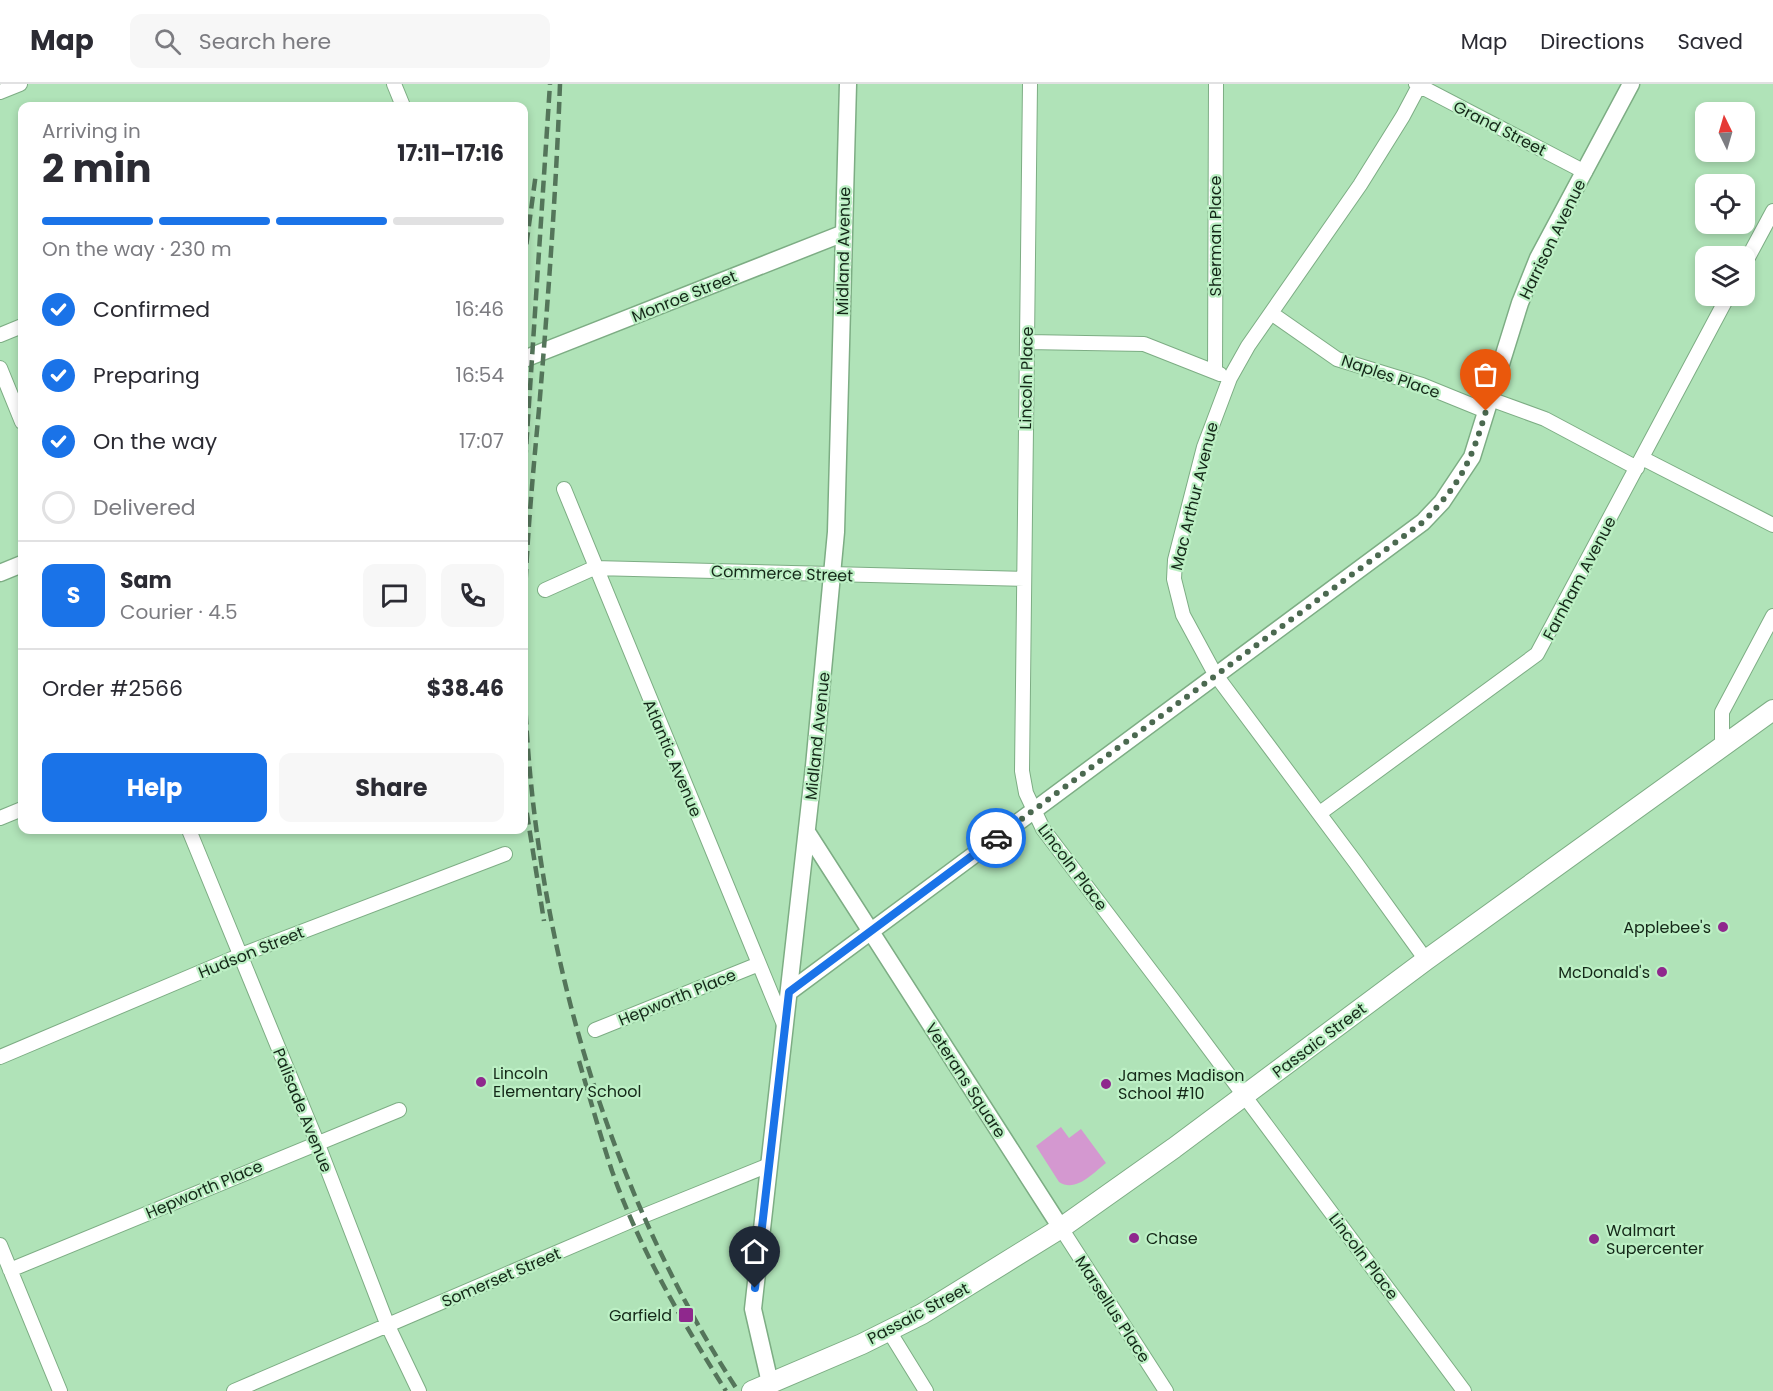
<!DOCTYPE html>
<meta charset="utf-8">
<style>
:root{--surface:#fff;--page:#f7f7f7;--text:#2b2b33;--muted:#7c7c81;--line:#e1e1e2;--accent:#1a73e8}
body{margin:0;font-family:Poppins,sans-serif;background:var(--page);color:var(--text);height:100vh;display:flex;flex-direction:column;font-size:22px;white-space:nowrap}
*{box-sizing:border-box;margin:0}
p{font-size:20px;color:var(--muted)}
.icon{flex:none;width:33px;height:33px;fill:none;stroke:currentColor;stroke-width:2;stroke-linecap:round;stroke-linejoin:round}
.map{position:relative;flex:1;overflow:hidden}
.sheet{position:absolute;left:18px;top:18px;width:510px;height:732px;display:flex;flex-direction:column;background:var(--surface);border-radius:12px;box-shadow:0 3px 9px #0003}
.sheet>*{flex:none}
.needle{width:39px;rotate:355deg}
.controls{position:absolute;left:1695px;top:18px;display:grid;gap:12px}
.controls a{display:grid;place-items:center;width:60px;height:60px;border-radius:12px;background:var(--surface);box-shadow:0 3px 9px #0003;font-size:30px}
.pin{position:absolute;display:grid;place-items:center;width:51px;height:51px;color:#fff;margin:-62px -26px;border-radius:50% 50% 50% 0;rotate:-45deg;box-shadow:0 0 6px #0007}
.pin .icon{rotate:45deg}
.courier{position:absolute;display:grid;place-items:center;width:60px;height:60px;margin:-30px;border:4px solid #1a73e8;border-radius:50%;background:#fff;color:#222;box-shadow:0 2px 8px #0007}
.overview em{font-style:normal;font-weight:700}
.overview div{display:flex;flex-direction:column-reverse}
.overview{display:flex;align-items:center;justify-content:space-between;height:102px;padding:0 24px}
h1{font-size:39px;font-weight:700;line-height:45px}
.bar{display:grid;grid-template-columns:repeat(4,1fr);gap:9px 6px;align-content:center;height:72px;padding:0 24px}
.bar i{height:8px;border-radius:4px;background:var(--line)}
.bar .current{background:var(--accent)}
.bar p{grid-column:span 4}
.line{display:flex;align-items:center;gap:15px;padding:0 24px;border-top:2px solid var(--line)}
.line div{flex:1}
.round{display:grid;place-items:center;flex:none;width:63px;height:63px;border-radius:12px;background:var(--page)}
ol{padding:0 24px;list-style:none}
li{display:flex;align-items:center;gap:18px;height:66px}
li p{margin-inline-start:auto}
li .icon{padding:6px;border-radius:50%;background:var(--accent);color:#fff;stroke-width:4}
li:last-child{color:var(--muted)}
li i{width:33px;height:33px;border:3px solid var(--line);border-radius:50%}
.button{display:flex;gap:12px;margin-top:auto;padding:12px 24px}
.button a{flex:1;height:69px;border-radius:12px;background:var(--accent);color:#fff;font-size:24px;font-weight:700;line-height:69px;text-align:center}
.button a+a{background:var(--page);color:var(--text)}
header{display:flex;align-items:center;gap:36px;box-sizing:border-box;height:84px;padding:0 30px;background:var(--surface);border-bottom:2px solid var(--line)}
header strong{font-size:28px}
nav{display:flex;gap:33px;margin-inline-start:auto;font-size:21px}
.search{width:420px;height:54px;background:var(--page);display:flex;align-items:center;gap:15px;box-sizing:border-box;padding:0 21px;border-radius:12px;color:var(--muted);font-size:22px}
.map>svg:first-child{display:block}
.green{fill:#d498d0}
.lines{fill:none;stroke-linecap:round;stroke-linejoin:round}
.minor-casing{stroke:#7dad84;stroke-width:16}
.tertiary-casing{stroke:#7dad84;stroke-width:19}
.secondary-casing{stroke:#7dad84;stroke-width:22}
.minor{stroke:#fff;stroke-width:14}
.tertiary{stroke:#fff;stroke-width:16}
.secondary{stroke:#fff;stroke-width:20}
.rail{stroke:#54755a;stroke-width:4.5;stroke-dasharray:12 6;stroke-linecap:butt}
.done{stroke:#4b6950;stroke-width:6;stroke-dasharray:0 10.8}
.route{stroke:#1a73e8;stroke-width:8}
.poi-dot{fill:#8f288d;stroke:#bdf0c5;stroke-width:2}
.labels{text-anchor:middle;stroke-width:4.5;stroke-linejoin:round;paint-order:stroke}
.street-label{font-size:16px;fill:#142818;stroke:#bdf0c5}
.poi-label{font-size:16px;fill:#142818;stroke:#bdf0c5;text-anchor:start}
</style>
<header>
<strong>Map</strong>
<div class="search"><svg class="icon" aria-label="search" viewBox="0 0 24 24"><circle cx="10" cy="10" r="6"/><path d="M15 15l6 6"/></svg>Search here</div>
<nav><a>Map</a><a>Directions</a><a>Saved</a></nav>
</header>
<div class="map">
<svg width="1773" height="1307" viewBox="0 0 1773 1307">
<rect width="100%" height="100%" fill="#b0e3b8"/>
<path class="green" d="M1061,1043L1069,1054L1081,1045L1106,1079C1093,1089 1076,1109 1059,1098L1036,1062Z"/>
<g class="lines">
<g class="minor-casing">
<path id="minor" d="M394,0L403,22
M1030,0L1022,687L1026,709L1043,745L1173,916L1464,1307
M1416,0L1585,88
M1420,0L1403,32L1360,101L1248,262L1230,294L1204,363L1175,476L1174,495L1183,531L1215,590L1356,779L1426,876
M0,8L20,0
M1744,181L1773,127
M1271,229L1337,275L1422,301L1486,327
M0,251L22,242
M1027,258L1144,260L1220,290
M0,284L22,338
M1215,288L1216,0
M1490,315L1545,335L1637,384
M1642,374L1773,441
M564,405L785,943
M545,506L594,484L1024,495
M1722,664V628L1773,532
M1320,729L1537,570L1728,212
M0,734L22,725
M189,746L317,1058L388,1242L419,1307
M595,946L759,880
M0,973L241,871L505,770
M1061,1144L1166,1307
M0,1161L60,1307
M10,1186L399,1026
M889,1247L926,1307
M234,1307L633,1136L769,1081"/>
</g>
<g class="tertiary-casing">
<path id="tertiary" d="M524,275L844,149
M0,489L22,480
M807,748L1061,1144
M789,908L1423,438L1442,418L1472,373L1520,219L1538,174L1631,0
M770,1299L753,1225L814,682L836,448L848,0"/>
</g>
<g class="secondary-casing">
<path id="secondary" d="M752,1307L862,1260L922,1230L1061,1144L1174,1064L1426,876L1773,626"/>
</g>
<use href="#minor" class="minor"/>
<use href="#tertiary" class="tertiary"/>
<use href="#secondary" class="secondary"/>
<path class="rail" d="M560,0C556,108 548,217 539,325C531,410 523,496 524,582C529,835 600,1094 738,1307
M524,178L536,89
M524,396L550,0
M524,711L544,837
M579,977C590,1014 600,1051 612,1087C639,1164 683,1239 726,1307"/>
</g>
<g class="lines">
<path class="done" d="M996,754L1423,438C1461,399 1471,378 1486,327"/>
<path class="route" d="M755,1204L789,908L996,754"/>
</g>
<g class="poi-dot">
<circle cx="1723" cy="843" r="6"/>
<circle cx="1662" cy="888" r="6"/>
<circle cx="481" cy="998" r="6"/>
<circle cx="1106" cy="1000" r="6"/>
<circle cx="1134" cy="1154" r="6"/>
<circle cx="1594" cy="1155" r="6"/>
<rect x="678" y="1223" width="16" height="16" rx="3"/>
</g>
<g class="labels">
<g class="street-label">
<text transform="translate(1500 44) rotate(27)" y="6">Grand Street</text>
<text transform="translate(1215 152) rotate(-90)" y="6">Sherman Place</text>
<text transform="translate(1552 155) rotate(-64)" y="6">Harrison Avenue</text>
<text transform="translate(843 167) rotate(-89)" y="6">Midland Avenue</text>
<text transform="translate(684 212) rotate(-22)" y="6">Monroe Street</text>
<text transform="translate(1391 292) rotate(19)" y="6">Naples Place</text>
<text transform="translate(1026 294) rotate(-89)" y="6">Lincoln Place</text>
<text transform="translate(1194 412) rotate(-76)" y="6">Mac Arthur Avenue</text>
<text transform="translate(782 489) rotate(2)" y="6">Commerce Street</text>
<text transform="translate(1579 494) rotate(-62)" y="6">Farnham Avenue</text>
<text transform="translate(817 652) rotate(-84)" y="6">Midland Avenue</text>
<text transform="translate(673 674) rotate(67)" y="6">Atlantic Avenue</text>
<text transform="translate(1073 783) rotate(53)" y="6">Lincoln Place</text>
<text transform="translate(251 868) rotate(-22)" y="6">Hudson Street</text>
<text transform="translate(677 913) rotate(-22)" y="6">Hepworth Place</text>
<text transform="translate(1319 956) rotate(-37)" y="6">Passaic Street</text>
<text transform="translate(966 996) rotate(57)" y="6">Veterans Square</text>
<text transform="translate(303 1026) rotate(68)" y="6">Palisade Avenue</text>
<text transform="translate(204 1105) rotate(-23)" y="6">Hepworth Place</text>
<text transform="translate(1364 1172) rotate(53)" y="6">Lincoln Place</text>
<text transform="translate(501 1193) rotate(-23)" y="6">Somerset Street</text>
<text transform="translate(1113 1225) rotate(57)" y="6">Marsellus Place</text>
<text transform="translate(918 1229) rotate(-28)" y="6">Passaic Street</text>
</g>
<g class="poi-label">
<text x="1711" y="849" text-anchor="end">Applebee's</text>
<text x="1650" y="894" text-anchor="end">McDonald's</text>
<text x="493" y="995">Lincoln<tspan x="493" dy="18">Elementary School</tspan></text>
<text x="1118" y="997">James Madison<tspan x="1118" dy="18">School #10</tspan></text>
<text x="1606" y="1152">Walmart<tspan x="1606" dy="18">Supercenter</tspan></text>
<text x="1146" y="1160">Chase</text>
<text x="672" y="1237" text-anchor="end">Garfield</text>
</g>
</g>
</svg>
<div class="controls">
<a><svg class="needle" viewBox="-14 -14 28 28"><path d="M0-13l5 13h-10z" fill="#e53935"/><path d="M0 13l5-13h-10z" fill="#7c7c81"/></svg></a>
<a><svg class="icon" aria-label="locate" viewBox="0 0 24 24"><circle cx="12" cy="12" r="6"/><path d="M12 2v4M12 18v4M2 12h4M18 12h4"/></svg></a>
<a><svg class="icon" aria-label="layers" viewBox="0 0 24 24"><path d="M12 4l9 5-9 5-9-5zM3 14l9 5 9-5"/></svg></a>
</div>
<div class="pin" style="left:1486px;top:327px;background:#ea580c"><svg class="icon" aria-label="bag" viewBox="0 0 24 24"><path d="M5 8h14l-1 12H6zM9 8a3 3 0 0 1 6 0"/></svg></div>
<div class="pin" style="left:755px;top:1204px;background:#1f2937"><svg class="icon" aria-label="home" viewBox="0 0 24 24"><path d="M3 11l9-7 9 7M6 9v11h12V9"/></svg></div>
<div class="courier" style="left:996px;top:754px"><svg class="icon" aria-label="car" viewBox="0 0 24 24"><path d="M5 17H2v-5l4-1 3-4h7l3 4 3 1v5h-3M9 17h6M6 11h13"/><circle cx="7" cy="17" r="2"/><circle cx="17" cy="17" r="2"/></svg></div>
<section class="sheet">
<div class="overview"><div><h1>2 min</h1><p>Arriving in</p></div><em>17:11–17:16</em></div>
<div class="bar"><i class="current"></i><i class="current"></i><i class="current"></i><i></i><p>On the way · 230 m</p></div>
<ol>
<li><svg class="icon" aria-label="check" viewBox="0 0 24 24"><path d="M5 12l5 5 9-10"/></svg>Confirmed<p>16:46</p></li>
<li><svg class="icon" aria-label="check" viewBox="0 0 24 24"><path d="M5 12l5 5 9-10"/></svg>Preparing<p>16:54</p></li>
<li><svg class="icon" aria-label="check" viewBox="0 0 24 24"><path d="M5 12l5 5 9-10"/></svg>On the way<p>17:07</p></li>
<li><i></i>Delivered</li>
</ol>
<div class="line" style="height:108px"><b class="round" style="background:var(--accent);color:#fff">S</b><div><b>Sam</b><p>Courier · 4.5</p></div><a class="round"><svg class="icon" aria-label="chat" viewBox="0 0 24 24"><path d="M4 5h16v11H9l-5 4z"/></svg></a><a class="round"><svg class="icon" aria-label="phone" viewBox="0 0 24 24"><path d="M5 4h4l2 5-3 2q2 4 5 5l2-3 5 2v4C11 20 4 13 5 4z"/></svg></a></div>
<div class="line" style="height:78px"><div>Order #2566</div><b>$38.46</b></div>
<div class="button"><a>Help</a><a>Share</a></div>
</section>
</div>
